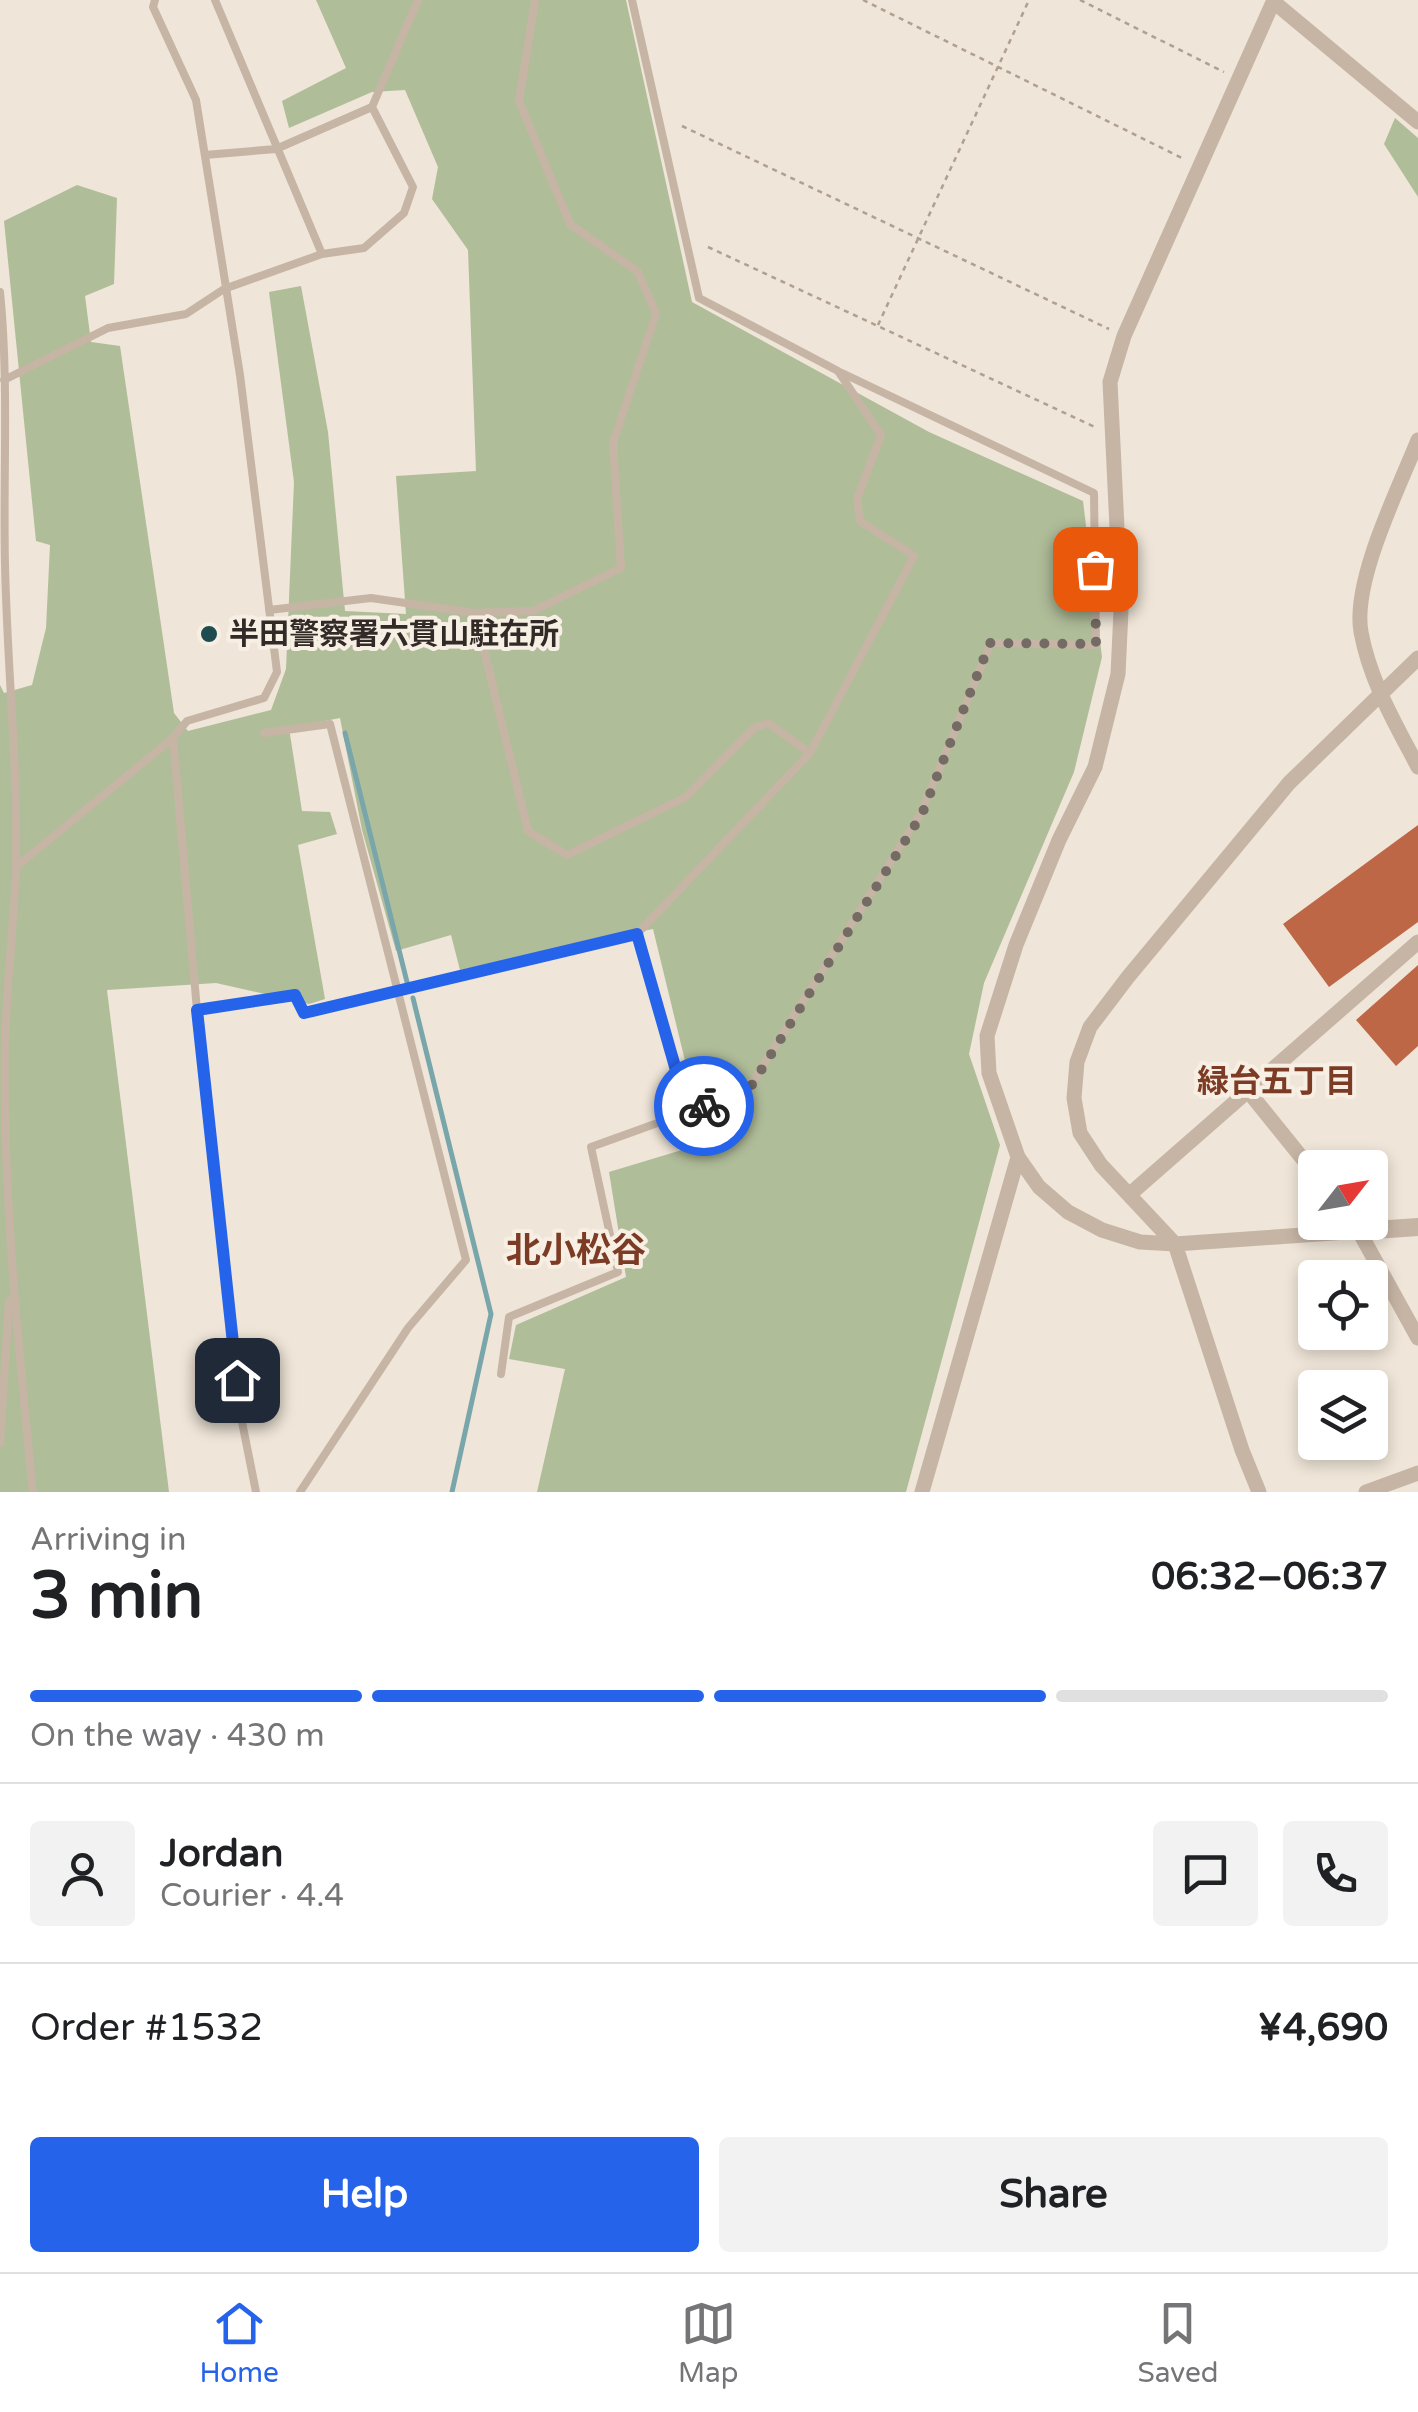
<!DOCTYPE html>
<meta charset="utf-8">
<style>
:root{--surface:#fff;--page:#f2f2f2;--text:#202124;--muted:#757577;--line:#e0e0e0;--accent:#2563eb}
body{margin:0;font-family:"Varela Round","Noto Sans JP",sans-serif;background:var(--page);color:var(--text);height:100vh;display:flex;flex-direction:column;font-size:38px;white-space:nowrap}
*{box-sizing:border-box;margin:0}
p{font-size:32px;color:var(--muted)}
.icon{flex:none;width:55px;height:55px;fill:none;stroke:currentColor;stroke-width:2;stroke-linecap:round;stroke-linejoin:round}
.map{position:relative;height:1492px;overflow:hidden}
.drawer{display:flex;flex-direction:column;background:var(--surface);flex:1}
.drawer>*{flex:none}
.needle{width:65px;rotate:59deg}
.buttons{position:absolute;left:1298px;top:1150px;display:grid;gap:20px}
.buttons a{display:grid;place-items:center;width:90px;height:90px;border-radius:10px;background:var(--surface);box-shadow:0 5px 15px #0003;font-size:50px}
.pin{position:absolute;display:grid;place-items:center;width:85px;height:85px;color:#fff;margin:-42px;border-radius:20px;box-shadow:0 5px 15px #0006}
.courier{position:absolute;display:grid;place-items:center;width:100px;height:100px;margin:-50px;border:8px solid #2563eb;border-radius:50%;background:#fff;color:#222;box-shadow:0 2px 12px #0007}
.head em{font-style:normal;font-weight:800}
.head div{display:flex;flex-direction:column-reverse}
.head{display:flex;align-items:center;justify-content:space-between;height:170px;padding:0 30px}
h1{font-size:65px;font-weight:800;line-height:75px}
.bar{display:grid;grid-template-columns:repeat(4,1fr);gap:15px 10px;align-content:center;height:120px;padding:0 30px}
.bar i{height:12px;border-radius:8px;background:var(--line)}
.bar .active{background:var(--accent)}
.bar p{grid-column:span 4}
.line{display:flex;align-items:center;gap:25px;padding:0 30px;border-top:2px solid var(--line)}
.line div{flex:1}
.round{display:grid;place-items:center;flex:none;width:105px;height:105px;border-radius:10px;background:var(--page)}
.button{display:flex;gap:20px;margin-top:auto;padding:20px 30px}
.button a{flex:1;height:115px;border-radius:10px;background:var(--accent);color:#fff;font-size:40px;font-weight:800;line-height:115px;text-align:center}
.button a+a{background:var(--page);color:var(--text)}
.tabs{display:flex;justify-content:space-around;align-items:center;height:140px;border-top:2px solid var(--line);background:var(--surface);font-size:28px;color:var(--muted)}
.tabs a{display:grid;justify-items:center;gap:5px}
.tabs .active{color:var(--accent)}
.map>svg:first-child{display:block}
.green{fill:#b0bd99}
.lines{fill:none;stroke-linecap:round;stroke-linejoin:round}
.stream{stroke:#79a6aa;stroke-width:5}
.building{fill:#be6747}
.path{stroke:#b19f90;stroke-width:2.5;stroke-dasharray:5 5;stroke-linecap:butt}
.service{stroke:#c6b5a5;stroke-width:8}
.minor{stroke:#c6b5a5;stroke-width:15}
.tertiary{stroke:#c6b5a5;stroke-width:18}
.done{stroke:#746b64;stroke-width:10;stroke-dasharray:0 18}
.route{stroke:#2563eb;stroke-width:12}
.poi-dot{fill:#1e4c50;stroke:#f7efe4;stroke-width:4}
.labels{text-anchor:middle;stroke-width:8;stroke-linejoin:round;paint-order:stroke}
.poi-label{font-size:30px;font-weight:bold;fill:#322a26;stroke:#f7efe4;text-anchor:start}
.neighbourhood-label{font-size:32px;font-weight:bold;fill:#7c3b24;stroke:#f7efe4}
.quarter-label{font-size:35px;font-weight:bold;fill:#7c3b24;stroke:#f7efe4}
</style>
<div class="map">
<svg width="1418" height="1492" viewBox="0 0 1418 1492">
<rect width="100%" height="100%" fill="#efe5d8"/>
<path class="green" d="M316,0H626L692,302L929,432L1083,501L1102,657L1074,772L984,983L969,1054L1000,1145L906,1492H537L565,1369L509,1359L516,1325L626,1277L609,1172L705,1143L653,929L460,970L451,935L396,951L362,830L340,718L289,728L302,811L330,812L337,834L298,845L325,999L309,1004L216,983L107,990L169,1492H0V685L4,693L32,685L46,628L50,545L36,541L4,221L77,185L117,198L114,284L85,296L91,342L120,346L174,713L188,731L271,710L286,669L294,482L269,292L301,286L328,432L345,611L406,614L396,476L476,471L468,250L432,199L438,167L405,90L372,92L289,128L282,101L346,68Z
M1395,118L1418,138V197L1384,144Z"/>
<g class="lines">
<path class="stream" d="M345,733L407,982
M413,998L491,1314L452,1492"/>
</g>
<path class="building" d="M1418,825V922L1329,987L1283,924Z
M1418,965V1046L1396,1066L1356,1020Z"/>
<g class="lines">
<path class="path" d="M863,0L1184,159
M1080,0L1224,72
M682,126L1109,329
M708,247L1097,428
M878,325L1029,0"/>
<path class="service" d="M155,0L153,7L196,100L240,375L277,672L264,698L187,721L173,738L197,1010L241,1417L256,1492
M215,0L322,254
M205,155L276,149L372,107
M0,292C9,382 3,474 5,564C7,665 18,765 16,866C14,927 6,987 5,1047C3,1196 18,1344 33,1492
M4,380L108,328L186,314L224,289L322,254L364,248L404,213L413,187L372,107L418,0
M269,610L371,598L475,613L533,611L621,568L613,443L656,314L638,272L570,224L519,101L535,0
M475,613L528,831L567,855L686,797L754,728L768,723L810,753
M264,733L330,724L466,1260L408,1328L300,1492
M16,867L173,738
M197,1010L295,995L304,1013L637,934L810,753L914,556L860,521L857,499L881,435L838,371L699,298L632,0
M688,1112L747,1091L921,813L991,643L1096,645L1094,493L842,373
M501,1374L509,1317L618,1272L591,1147L688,1112L637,934
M0,1443L9,1301"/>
<path class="minor" d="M1274,0L1124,336L1110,382L1121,611L1118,674L1095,767L1059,840L1016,945L987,1036L989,1073L1018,1157L1039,1187L1068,1212L1102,1230L1140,1242L1175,1244L1361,1231
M1275,3L1418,122
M1418,440C1399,488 1352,581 1361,632C1370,681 1395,723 1418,767
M1248,1091L1315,1174
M1129,1195L1418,942
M1355,1224L1418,1338
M922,1492L1018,1157
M1259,1492L1242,1450L1175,1244L1101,1165L1080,1133L1074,1098L1077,1062L1090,1027L1128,977L1289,783L1418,658
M1366,1492L1418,1473"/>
<path class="tertiary" d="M1361,1231L1418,1227"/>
</g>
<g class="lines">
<path class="done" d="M704,1106L748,1091L922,814L990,643L1096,644L1095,569"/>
<path class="route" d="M237,1380L197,1010L295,995L304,1013L637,934L688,1112L704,1106"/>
</g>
<circle class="poi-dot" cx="209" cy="634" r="10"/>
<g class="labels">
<g class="poi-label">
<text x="229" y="644">半田警察署六貫山駐在所</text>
</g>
<g class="neighbourhood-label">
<text x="1277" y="1092">緑台五丁目</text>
</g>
<g class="quarter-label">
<text x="576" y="1262">北小松谷</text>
</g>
</g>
</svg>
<div class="buttons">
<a><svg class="needle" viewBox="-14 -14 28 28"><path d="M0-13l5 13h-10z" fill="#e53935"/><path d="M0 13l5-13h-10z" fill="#757577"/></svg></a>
<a><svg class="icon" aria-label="locate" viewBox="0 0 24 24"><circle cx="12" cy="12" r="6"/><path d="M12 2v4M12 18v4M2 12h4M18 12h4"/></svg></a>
<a><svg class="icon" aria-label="layers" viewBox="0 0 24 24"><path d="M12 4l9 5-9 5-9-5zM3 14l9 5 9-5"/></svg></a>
</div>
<div class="pin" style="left:1095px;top:569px;background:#ea580c"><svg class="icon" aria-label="bag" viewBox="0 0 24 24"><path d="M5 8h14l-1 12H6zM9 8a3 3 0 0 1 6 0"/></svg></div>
<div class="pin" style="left:237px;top:1380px;background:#1f2937"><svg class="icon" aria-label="home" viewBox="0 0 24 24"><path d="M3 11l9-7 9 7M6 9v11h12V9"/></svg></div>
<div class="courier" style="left:704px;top:1106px"><svg class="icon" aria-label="bike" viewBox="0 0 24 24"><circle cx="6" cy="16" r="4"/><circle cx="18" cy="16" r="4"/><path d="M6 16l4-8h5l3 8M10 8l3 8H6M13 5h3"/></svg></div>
</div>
<section class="drawer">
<div class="head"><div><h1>3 min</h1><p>Arriving in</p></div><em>06:32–06:37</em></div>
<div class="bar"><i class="active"></i><i class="active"></i><i class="active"></i><i></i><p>On the way · 430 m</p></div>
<div class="line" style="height:180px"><a class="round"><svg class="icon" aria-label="person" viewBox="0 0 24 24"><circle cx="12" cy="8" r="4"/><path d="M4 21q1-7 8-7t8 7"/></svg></a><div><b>Jordan</b><p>Courier · 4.4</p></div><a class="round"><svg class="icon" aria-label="chat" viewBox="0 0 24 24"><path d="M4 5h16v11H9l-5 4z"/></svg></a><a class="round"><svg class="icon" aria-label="phone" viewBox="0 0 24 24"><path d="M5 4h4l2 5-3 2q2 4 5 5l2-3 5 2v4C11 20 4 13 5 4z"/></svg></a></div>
<div class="line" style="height:130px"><div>Order #1532</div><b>¥4,690</b></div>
<div class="button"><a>Help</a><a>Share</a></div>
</section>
<nav class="tabs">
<a class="active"><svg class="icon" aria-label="home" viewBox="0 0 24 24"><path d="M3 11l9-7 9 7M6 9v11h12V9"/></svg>Home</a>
<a><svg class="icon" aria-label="map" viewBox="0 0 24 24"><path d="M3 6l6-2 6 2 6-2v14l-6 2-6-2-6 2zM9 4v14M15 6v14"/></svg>Map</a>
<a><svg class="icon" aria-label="saved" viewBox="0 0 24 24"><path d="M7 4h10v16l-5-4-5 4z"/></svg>Saved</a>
</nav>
